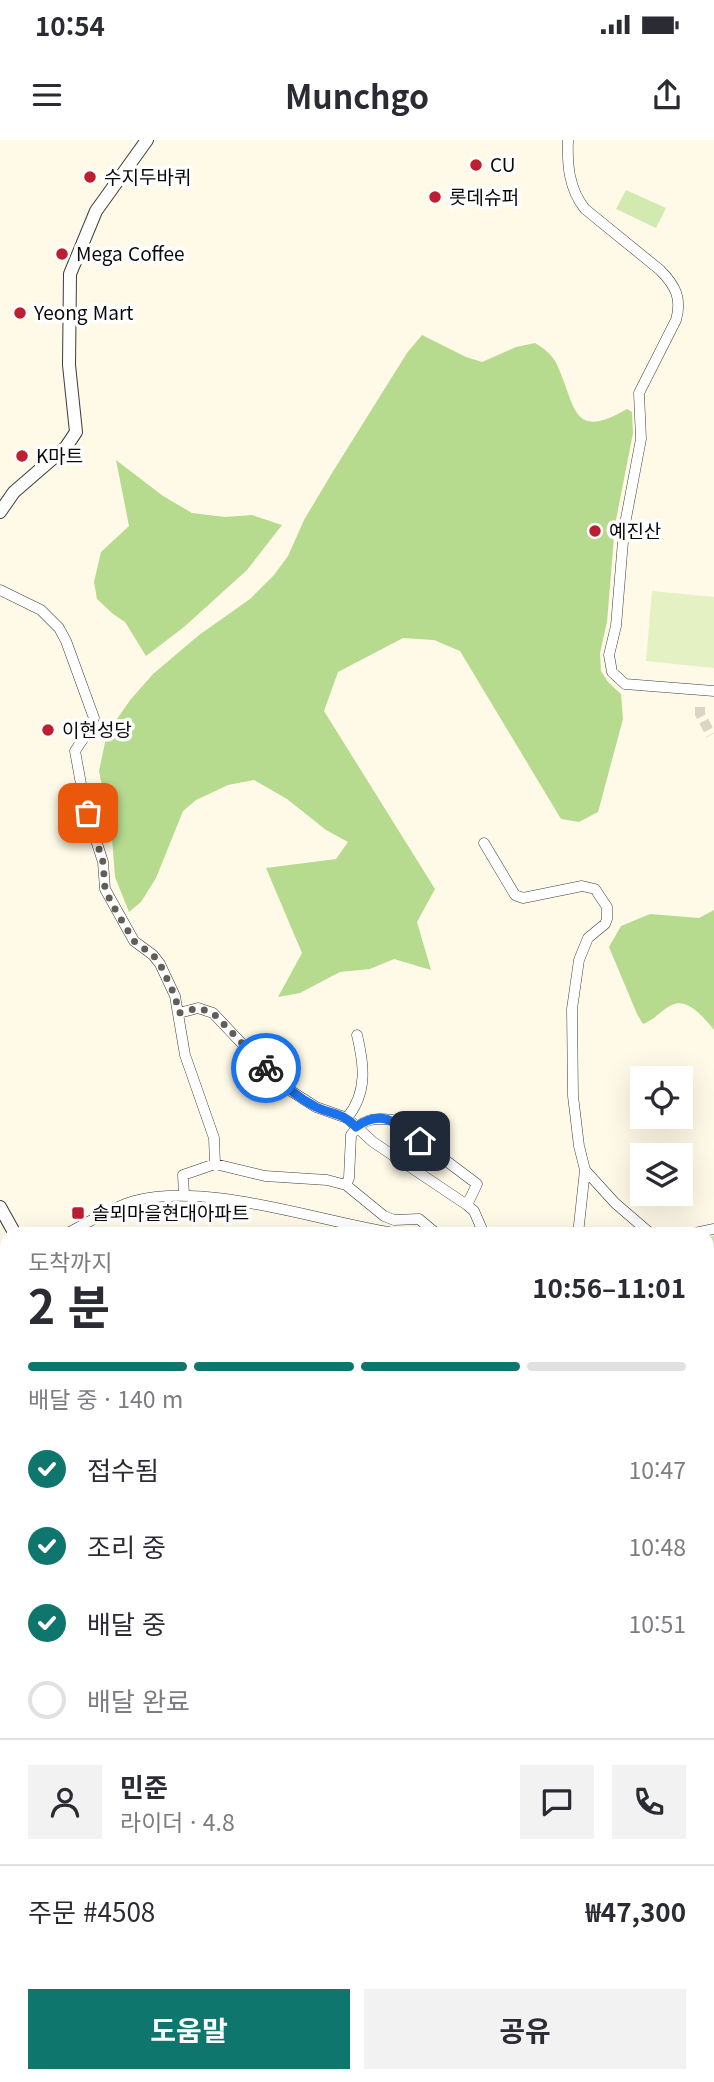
<!DOCTYPE html>
<html lang="ko">
<meta charset="utf-8">
<style>
:root{--surface:#fff;--page:#f2f2f3;--text:#2b2b33;--muted:#7c7c81;--line:#e1e1e2;--accent:#0f766e}
body{margin:0;font-family:Georgia,"Noto Sans KR",serif;background:var(--page);color:var(--text);height:100vh;display:flex;flex-direction:column;font-size:26px;white-space:nowrap}
*{box-sizing:border-box;margin:0}
p{font-size:23px;color:var(--muted)}
.icon{flex:none;width:38px;height:38px;fill:none;stroke:currentColor;stroke-width:2;stroke-linecap:round;stroke-linejoin:round}
.map{position:relative;flex:1;overflow:hidden}
.sheet{position:absolute;left:0px;top:1087px;width:714px;height:856px;display:flex;flex-direction:column;background:var(--surface);border-radius:21px 21px 0 0;box-shadow:0 7px 28px #0002}
.sheet>*{flex:none}
.controls{position:absolute;left:630px;top:926px;display:grid;gap:14px}
.controls a{display:grid;place-items:center;width:63px;height:63px;border-radius:0px;background:var(--surface);box-shadow:0 7px 28px #0002;font-size:35px}
.pin{position:absolute;display:grid;place-items:center;width:60px;height:60px;color:#fff;margin:-30px;border-radius:14px;box-shadow:0 4px 10px #0006}
.courier{position:absolute;display:grid;place-items:center;width:70px;height:70px;margin:-35px;border:5px solid #1a73e8;border-radius:50%;background:#fff;color:#222;box-shadow:0 2px 9px #0007}
.head em{font-style:normal;font-weight:700}
.head div{display:flex;flex-direction:column-reverse}
.head{display:flex;align-items:center;justify-content:space-between;height:119px;padding:0 28px}
h1{font-size:46px;font-weight:700;line-height:52px}
.bar{display:grid;grid-template-columns:repeat(4,1fr);gap:10px 7px;align-content:center;height:84px;padding:0 28px}
.bar i{height:9px;border-radius:5px;background:var(--line)}
.bar .selected{background:var(--accent)}
.bar p{grid-column:span 4}
.line{display:flex;align-items:center;gap:18px;padding:0 28px;border-top:2px solid var(--line)}
.line div{flex:1}
.round{display:grid;place-items:center;flex:none;width:74px;height:74px;border-radius:0px;background:var(--page)}
ol{padding:0 28px;list-style:none}
li{display:flex;align-items:center;gap:21px;height:77px}
li p{margin-inline-start:auto}
li .icon{padding:7px;border-radius:50%;background:var(--accent);color:#fff;stroke-width:4}
li:last-child{color:var(--muted)}
li i{width:38px;height:38px;border:4px solid var(--line);border-radius:50%}
.action{display:flex;gap:14px;margin-top:auto;padding:14px 28px}
.action a{flex:1;height:80px;border-radius:0px;background:var(--accent);color:#fff;font-size:28px;font-weight:700;line-height:80px;text-align:center}
.action a+a{background:var(--page);color:var(--text)}
.status{display:flex;justify-content:space-between;align-items:center;height:49px;padding:0 35px;background:var(--surface);direction:ltr}
.status svg{height:19px;fill:currentColor}
header{display:flex;justify-content:space-between;align-items:center;height:91px;padding:0 28px;background:var(--surface);font-size:32px;font-weight:700}
.map>svg:first-child{display:block}
.green{fill:#d2eab0}
.forest{fill:#b6db8f}
.pitch{fill:#e4f1c2}
.lines{fill:none;stroke-linecap:round;stroke-linejoin:round}
.minor-tunnel{stroke:#dad5c6;stroke-width:10;stroke-dasharray:10 5;stroke-linecap:butt}
.minor-casing{stroke:#3d3d3d;stroke-width:11}
.tertiary-casing{stroke:#3d3d3d;stroke-width:14}
.secondary-casing{stroke:#2c2c2c;stroke-width:16}
.primary-casing{stroke:#1b1b1b;stroke-width:18}
.motorway-casing{stroke:#1b1b1b;stroke-width:19}
.minor{stroke:#fff;stroke-width:10}
.tertiary{stroke:#fff;stroke-width:12}
.secondary{stroke:#ffefa2;stroke-width:14}
.primary{stroke:#fecb58;stroke-width:16}
.motorway{stroke:#fa8f4a;stroke-width:18}
.done{stroke:#605e57;stroke-width:7;stroke-dasharray:0 12.6}
.route{stroke:#1a73e8;stroke-width:9}
.poi-dot{fill:#bd1f31;stroke:#fff;stroke-width:2.5}
.labels{text-anchor:middle;stroke-width:7;stroke-linejoin:round;paint-order:stroke}
.poi-label{font-size:19px;fill:#0a0a0a;stroke:#fff;text-anchor:start}
</style>
<div class="status"><b>10:54</b><svg viewBox="0 0 49 12"><path d="M0 12V9h3v3zM5 12V6h3v6zM10 12V3h3v9zM15 12V0h3v12zM26 1h20v11H26zM47 4h2v5h-2z"/></svg></div>
<header><svg class="icon" aria-label="menu" viewBox="0 0 24 24"><path d="M4 6h16M4 12h16M4 18h16"/></svg>Munchgo<svg class="icon" aria-label="share" viewBox="0 0 24 24"><path d="M12 15V3M7 8l5-5 5 5M5 13v7h14v-7"/></svg></header>
<div class="map">
<svg width="714" height="1942" viewBox="0 0 714 1942">
<rect width="100%" height="100%" fill="#fff9e7"/>
<path class="green" d="M626,50L666,68L656,88L616,69Z
M714,1096V1178L707,1182V1097Z
M7,1135V1537L0,1541V1139Z
M7,1608V1668L0,1670V1614Z
M707,1711L714,1724V1942H617L616,1936H707Z"/>
<path class="forest" d="M422,195L466,217L482,222L516,207L535,203C545,209 554,216 558,227C576,267 572,301 627,269L632,272L633,293L615,385L607,482L600,513L601,531L608,542L621,554L623,579L598,672L579,682L561,679L460,511L434,500L403,498L338,532L324,571L435,749L417,782L431,830L394,819L370,829L340,832L300,853L278,857L302,813L266,728L336,719L348,702L326,690L287,659L254,640L228,645L196,660L183,671L156,738L141,762L129,772L115,737L112,698L99,631L107,593L131,559L153,534L199,495L250,459L274,435L288,416L304,380L332,333L407,213Z
M116,320L163,356L192,373L225,377L252,375L282,385L247,430L184,487L146,516L125,482L113,474L97,459L94,442L101,412L129,386Z
M714,770V890C705,879 688,857 672,865C661,870 656,879 643,884L637,874L609,807L621,786L650,774L699,778Z"/>
<path class="pitch" d="M652,451L714,457V528L646,521Z"/>
<g class="lines">
<path class="minor-tunnel" d="M700,567V574L711,595"/>
<g class="minor-casing">
<path id="minor" d="M568,0C567,25 569,49 585,69L660,130C676,146 682,159 676,180L639,253L641,299L624,389L616,486L609,515L612,532L625,544L714,551
M0,450L41,470L59,488L66,501L94,578L85,596L75,611L85,666L103,722L105,749L134,801L153,815L160,824L175,856L185,915L214,998L215,1024
M484,703L515,755L523,758L582,746L595,749L607,767V779L605,784L588,798L579,820L572,869L573,956L579,1006L585,1030L578,1094
M179,873L198,868L213,873L280,944L316,967L347,978L373,1002L467,1065L474,1071L484,1094
M347,978C368,952 364,924 357,895
M585,1030L615,1063L651,1094
M346,1045L349,1038L351,995C362,979 374,977 392,980L477,1044L467,1065
M184,1055L183,1035L215,1024L265,1036L327,1040L346,1045L384,1076L394,1080L419,1079L437,1094
M66,1094C88,1083 110,1068 134,1061C210,1041 322,1083 400,1094
M690,1094L714,1089
M424,1942L427,1936"/>
</g>
<g class="tertiary-casing">
<path id="tertiary" d="M0,372L14,352L66,307L76,292L69,225L70,134L96,71L147,0
M0,1067L15,1094
M0,1129L7,1125
M707,1301L714,1297
M707,1543L714,1538
M0,1680L7,1677
M176,1942L182,1936"/>
</g>
<g class="secondary-casing">
<path id="secondary" d="M707,1205L714,1202
M0,1580L7,1576"/>
</g>
<g class="primary-casing">
<path id="primary" d="M134,1942L145,1936
M191,1942L265,1936L330,1942"/>
</g>
<g class="motorway-casing">
<path id="motorway" d="M707,1333L714,1329
M707,1365L714,1361
M0,1712L7,1708
M0,1745L7,1741"/>
</g>
<use href="#minor" class="minor"/>
<use href="#tertiary" class="tertiary"/>
<use href="#secondary" class="secondary"/>
<use href="#primary" class="primary"/>
<use href="#motorway" class="motorway"/>
</g>
<g class="lines">
<path class="done" d="M88,673L103,722L105,749L112,764L134,801L153,815L160,824L175,856L179,873L198,868L213,873L266,928"/>
<path class="route" d="M266,928C282,943 296,957 316,967C333,975 342,972 356,987C383,967 399,985 420,1001"/>
</g>
<g class="poi-dot">
<circle cx="476" cy="25" r="7"/>
<circle cx="90" cy="37" r="7"/>
<circle cx="435" cy="57" r="7"/>
<circle cx="62" cy="114" r="7"/>
<circle cx="20" cy="173" r="7"/>
<circle cx="22" cy="316" r="7"/>
<circle cx="595" cy="391" r="7"/>
<circle cx="48" cy="590" r="7"/>
<rect x="71" y="1066" width="14" height="14" rx="3.5"/>
</g>
<g class="labels">
<g class="poi-label">
<text x="490" y="32">CU</text>
<text x="104" y="44">수지두바퀴</text>
<text x="449" y="64">롯데슈퍼</text>
<text x="76" y="121">Mega Coffee</text>
<text x="34" y="180">Yeong Mart</text>
<text x="36" y="323">K마트</text>
<text x="609" y="398">예진산</text>
<text x="62" y="597">이현성당</text>
<text x="92" y="1080">솔뫼마을현대아파트</text>
</g>
</g>
</svg>
<div class="controls">
<a><svg class="icon" aria-label="locate" viewBox="0 0 24 24"><circle cx="12" cy="12" r="6"/><path d="M12 2v4M12 18v4M2 12h4M18 12h4"/></svg></a>
<a><svg class="icon" aria-label="layers" viewBox="0 0 24 24"><path d="M12 4l9 5-9 5-9-5zM3 14l9 5 9-5"/></svg></a>
</div>
<div class="pin" style="left:88px;top:673px;background:#ea580c"><svg class="icon" aria-label="bag" viewBox="0 0 24 24"><path d="M5 8h14l-1 12H6zM9 8a3 3 0 0 1 6 0"/></svg></div>
<div class="pin" style="left:420px;top:1001px;background:#1f2937"><svg class="icon" aria-label="home" viewBox="0 0 24 24"><path d="M3 11l9-7 9 7M6 9v11h12V9"/></svg></div>
<div class="courier" style="left:266px;top:928px"><svg class="icon" aria-label="bike" viewBox="0 0 24 24"><circle cx="6" cy="16" r="4"/><circle cx="18" cy="16" r="4"/><path d="M6 16l4-8h5l3 8M10 8l3 8H6M13 5h3"/></svg></div>
<section class="sheet">
<div class="head"><div><h1>2 분</h1><p>도착까지</p></div><em>10:56–11:01</em></div>
<div class="bar"><i class="selected"></i><i class="selected"></i><i class="selected"></i><i></i><p>배달 중 · 140 m</p></div>
<ol>
<li><svg class="icon" aria-label="check" viewBox="0 0 24 24"><path d="M5 12l5 5 9-10"/></svg>접수됨<p>10:47</p></li>
<li><svg class="icon" aria-label="check" viewBox="0 0 24 24"><path d="M5 12l5 5 9-10"/></svg>조리 중<p>10:48</p></li>
<li><svg class="icon" aria-label="check" viewBox="0 0 24 24"><path d="M5 12l5 5 9-10"/></svg>배달 중<p>10:51</p></li>
<li><i></i>배달 완료</li>
</ol>
<div class="line" style="height:126px"><a class="round"><svg class="icon" aria-label="person" viewBox="0 0 24 24"><circle cx="12" cy="8" r="4"/><path d="M4 21q1-7 8-7t8 7"/></svg></a><div><b>민준</b><p>라이더 · 4.8</p></div><a class="round"><svg class="icon" aria-label="chat" viewBox="0 0 24 24"><path d="M4 5h16v11H9l-5 4z"/></svg></a><a class="round"><svg class="icon" aria-label="phone" viewBox="0 0 24 24"><path d="M5 4h4l2 5-3 2q2 4 5 5l2-3 5 2v4C11 20 4 13 5 4z"/></svg></a></div>
<div class="line" style="height:91px"><div>주문 #4508</div><b>₩47,300</b></div>
<div class="action"><a>도움말</a><a>공유</a></div>
</section>
</div>
